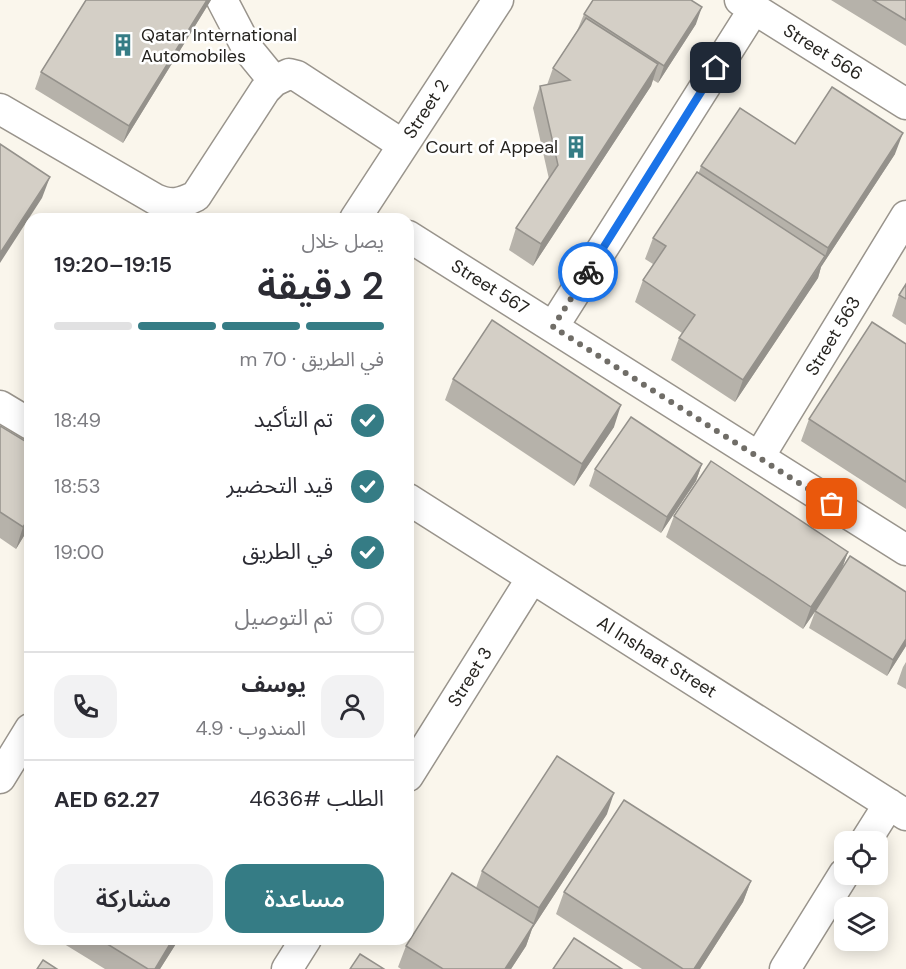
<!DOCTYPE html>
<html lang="ar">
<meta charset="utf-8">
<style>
:root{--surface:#fff;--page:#f2f2f3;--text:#2b2b33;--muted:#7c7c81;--line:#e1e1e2;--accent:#357c85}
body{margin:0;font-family:"DM Sans","Noto Sans Arabic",sans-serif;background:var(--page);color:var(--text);direction:rtl;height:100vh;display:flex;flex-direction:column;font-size:22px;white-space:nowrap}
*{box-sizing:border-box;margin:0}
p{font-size:20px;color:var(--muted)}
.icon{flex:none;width:33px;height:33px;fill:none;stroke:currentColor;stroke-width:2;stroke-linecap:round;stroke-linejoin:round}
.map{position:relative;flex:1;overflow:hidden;direction:ltr}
.panel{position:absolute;left:24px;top:213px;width:390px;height:732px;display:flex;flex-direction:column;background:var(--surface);border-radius:18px;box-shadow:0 3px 15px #0003;direction:rtl}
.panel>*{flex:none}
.tools{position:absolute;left:834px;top:831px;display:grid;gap:12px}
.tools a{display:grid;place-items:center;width:54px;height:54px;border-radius:12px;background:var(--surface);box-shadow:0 3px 15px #0003;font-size:30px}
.pin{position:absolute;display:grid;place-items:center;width:51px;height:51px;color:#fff;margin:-26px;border-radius:12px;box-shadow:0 3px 9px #0006}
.courier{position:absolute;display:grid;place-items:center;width:60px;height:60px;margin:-30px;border:4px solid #1a73e8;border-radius:50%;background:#fff;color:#222;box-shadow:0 2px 8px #0007}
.overview em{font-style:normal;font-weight:600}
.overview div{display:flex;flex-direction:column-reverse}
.overview{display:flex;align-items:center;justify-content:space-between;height:102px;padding:0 30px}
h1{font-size:39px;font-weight:600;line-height:45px}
.bar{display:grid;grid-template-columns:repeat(4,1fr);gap:9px 6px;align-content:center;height:72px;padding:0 30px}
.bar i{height:8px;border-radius:4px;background:var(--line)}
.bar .selected{background:var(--accent)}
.bar p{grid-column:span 4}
.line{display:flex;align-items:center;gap:15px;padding:0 30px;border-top:2px solid var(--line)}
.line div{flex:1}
.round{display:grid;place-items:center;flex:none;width:63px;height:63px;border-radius:18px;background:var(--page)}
ol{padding:0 30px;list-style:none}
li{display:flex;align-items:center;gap:18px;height:66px}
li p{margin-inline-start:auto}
li .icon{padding:6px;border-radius:50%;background:var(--accent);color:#fff;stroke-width:4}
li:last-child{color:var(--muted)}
li i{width:33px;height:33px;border:3px solid var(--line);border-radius:50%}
.cta{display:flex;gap:12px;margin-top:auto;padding:12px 30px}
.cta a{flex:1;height:69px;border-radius:18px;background:var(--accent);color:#fff;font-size:24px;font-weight:600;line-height:69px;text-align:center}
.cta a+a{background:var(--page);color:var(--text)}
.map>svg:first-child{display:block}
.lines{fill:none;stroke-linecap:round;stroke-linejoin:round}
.minor-casing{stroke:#99948c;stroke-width:33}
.minor{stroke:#fff;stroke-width:30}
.wall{fill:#b6b2aa}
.shaded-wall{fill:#94918b}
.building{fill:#d4cfc6;stroke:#94918b;stroke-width:1.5}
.done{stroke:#706d67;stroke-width:6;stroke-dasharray:0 10.8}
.route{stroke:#1a73e8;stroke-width:8}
.labels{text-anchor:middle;stroke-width:5;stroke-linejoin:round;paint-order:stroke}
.poi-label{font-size:18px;fill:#25231f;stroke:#fff;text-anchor:start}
.street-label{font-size:18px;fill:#25231f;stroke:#fff}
</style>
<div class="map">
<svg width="906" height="969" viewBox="0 0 906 969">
<rect width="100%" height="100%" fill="#faf6ec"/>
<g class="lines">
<g class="minor-casing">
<path id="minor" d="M222,0L247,48L274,81
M740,0L906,104
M0,109L155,199C171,206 180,204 196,196L265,90L274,81L289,74L297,76L403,145
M355,219L498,0
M408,236L906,550
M553,327L754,9
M0,406L30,424
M759,457L906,216
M408,499L906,815
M408,776L532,578
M0,778L30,729
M865,842L889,804
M287,969L306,939
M785,969L844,874"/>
</g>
<use href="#minor" class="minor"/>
</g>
<path class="wall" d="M86,0H211L123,143L35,89L41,72Z
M831,0H906V46Z
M584,14L696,24L658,83L653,80L651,86L533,266L509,250L516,228L549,179L533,108L540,86L547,85L553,68L577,31Z
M795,144L895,154L821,267L818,278L735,402L671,360L679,338L682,333L635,302L643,280L653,264L645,259L653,238L699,172L701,166Z
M906,284V325L892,316L899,295Z
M906,344V509L801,441L809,419Z
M453,379L614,427L574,486L445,400Z
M0,426L30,444V526L16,549L0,538Z
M702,464L696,481L661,533L589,486L595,469Z
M674,516L848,552L842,568L906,592V646L887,676L809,628L815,612L803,629L666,537Z
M906,662V689L897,684L903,667Z
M607,814L532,929L526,946L511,969H401L398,967L406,946L476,888L482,871Z
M751,881L743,902L700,969H642L556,914L564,892Z
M56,939H179L160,969H105Z"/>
<path class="shaded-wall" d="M207,0H211L123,143L129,126Z
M702,7L696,24L658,83L664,66Z
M658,64L651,86L533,266L541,244Z
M903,133L895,154L821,267L818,278L735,402L743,380L824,259L828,248Z
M50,177L42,198L0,263V253Z
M621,405L614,427L574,486L582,464Z
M702,464L696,481L661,533L667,517Z
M30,517V526L16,549L23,527Z
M848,552L840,574L803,629L811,607Z
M906,639V646L887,676L893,660Z
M614,793L607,814L532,929L526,946L511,969H505L533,924L539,908Z
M751,881L743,902L700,969H694Z
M173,939H179L160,969H155Z"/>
<path class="building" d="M86,0H207L129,126L41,72Z
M593,0H691L702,7L664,66L584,14Z
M873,0H906V20Z
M586,18L658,64L541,244L516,228L558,165L540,86L570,80L553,68Z
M832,87L903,133L828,248L701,166L740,108L795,144Z
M0,144L50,177L0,253Z
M697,172L825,256L743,380L679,338L695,315L643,280L666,246L653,238Z
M906,284V299L899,295Z
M492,320L621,405L582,464L453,379Z
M872,322L906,344V482L809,419Z
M631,417L702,464L667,517L595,469Z
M0,426L30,444V517L23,527L0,512Z
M711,461L848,552L811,607L674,516Z
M850,556L906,592V639L893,660L815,611Z
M557,756L614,793L539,908L482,871Z
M624,800L751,881L694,969H683L564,892Z
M452,873L534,924L505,969H443L406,946Z
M574,938L622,969H553Z
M99,939H173L155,969H148Z
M360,954L384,969H350Z
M43,960L57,969H37Z"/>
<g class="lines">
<path class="done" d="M588,272L553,327L832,504"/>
<path class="route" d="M588,272L716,68"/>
</g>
<defs>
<g id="building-bare" transform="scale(1.8)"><path d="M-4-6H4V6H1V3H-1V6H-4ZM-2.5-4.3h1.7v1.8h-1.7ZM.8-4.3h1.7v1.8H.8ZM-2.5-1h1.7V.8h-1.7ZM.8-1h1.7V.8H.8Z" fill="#357c85" stroke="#fff" stroke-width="2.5" paint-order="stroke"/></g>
</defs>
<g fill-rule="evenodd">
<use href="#building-bare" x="123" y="45"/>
<use href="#building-bare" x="576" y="147"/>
</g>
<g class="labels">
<g class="poi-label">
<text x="141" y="41">Qatar International<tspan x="141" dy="21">Automobiles</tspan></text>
<text x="558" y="153" text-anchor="end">Court of Appeal</text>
</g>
<g class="street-label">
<text transform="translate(823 52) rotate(32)" y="6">Street 566</text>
<text transform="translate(426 109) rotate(-57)" y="6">Street 2</text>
<text transform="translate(490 287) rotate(32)" y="6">Street 567</text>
<text transform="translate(833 336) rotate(-59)" y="6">Street 563</text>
<text transform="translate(657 657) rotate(32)" y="6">Al Inshaat Street</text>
<text transform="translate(470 677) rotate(-58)" y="6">Street 3</text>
</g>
</g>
</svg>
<div class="tools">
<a><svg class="icon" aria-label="locate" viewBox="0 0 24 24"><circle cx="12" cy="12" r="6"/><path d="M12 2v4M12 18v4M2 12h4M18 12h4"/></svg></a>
<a><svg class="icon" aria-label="layers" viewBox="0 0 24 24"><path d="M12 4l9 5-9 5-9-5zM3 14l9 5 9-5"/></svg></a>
</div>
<div class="pin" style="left:832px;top:504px;background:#ea580c"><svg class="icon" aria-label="bag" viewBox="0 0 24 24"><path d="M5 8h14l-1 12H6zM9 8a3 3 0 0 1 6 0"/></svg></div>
<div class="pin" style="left:716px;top:68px;background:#1f2937"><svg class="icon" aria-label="home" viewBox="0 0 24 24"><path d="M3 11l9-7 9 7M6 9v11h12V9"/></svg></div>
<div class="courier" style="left:588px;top:272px"><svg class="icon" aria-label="bike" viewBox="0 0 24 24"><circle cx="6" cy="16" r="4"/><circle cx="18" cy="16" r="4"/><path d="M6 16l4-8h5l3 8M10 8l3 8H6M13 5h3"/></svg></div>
<section class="panel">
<div class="overview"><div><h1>2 دقيقة</h1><p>يصل خلال</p></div><em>19:15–19:20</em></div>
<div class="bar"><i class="selected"></i><i class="selected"></i><i class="selected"></i><i></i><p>في الطريق · 70 m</p></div>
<ol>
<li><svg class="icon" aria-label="check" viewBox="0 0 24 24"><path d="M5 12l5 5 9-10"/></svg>تم التأكيد<p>18:49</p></li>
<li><svg class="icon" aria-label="check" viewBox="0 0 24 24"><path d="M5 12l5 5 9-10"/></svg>قيد التحضير<p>18:53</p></li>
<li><svg class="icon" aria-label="check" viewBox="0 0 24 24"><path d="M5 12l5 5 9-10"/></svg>في الطريق<p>19:00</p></li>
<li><i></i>تم التوصيل</li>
</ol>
<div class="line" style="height:108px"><a class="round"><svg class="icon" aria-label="person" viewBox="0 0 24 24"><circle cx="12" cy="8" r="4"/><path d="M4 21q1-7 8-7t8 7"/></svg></a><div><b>يوسف</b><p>المندوب · 4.9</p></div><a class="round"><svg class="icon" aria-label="phone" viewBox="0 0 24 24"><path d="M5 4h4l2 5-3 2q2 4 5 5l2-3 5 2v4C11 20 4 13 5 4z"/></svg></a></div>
<div class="line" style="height:78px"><div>الطلب #4636</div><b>AED 62.27</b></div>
<div class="cta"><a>مساعدة</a><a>مشاركة</a></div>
</section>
</div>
